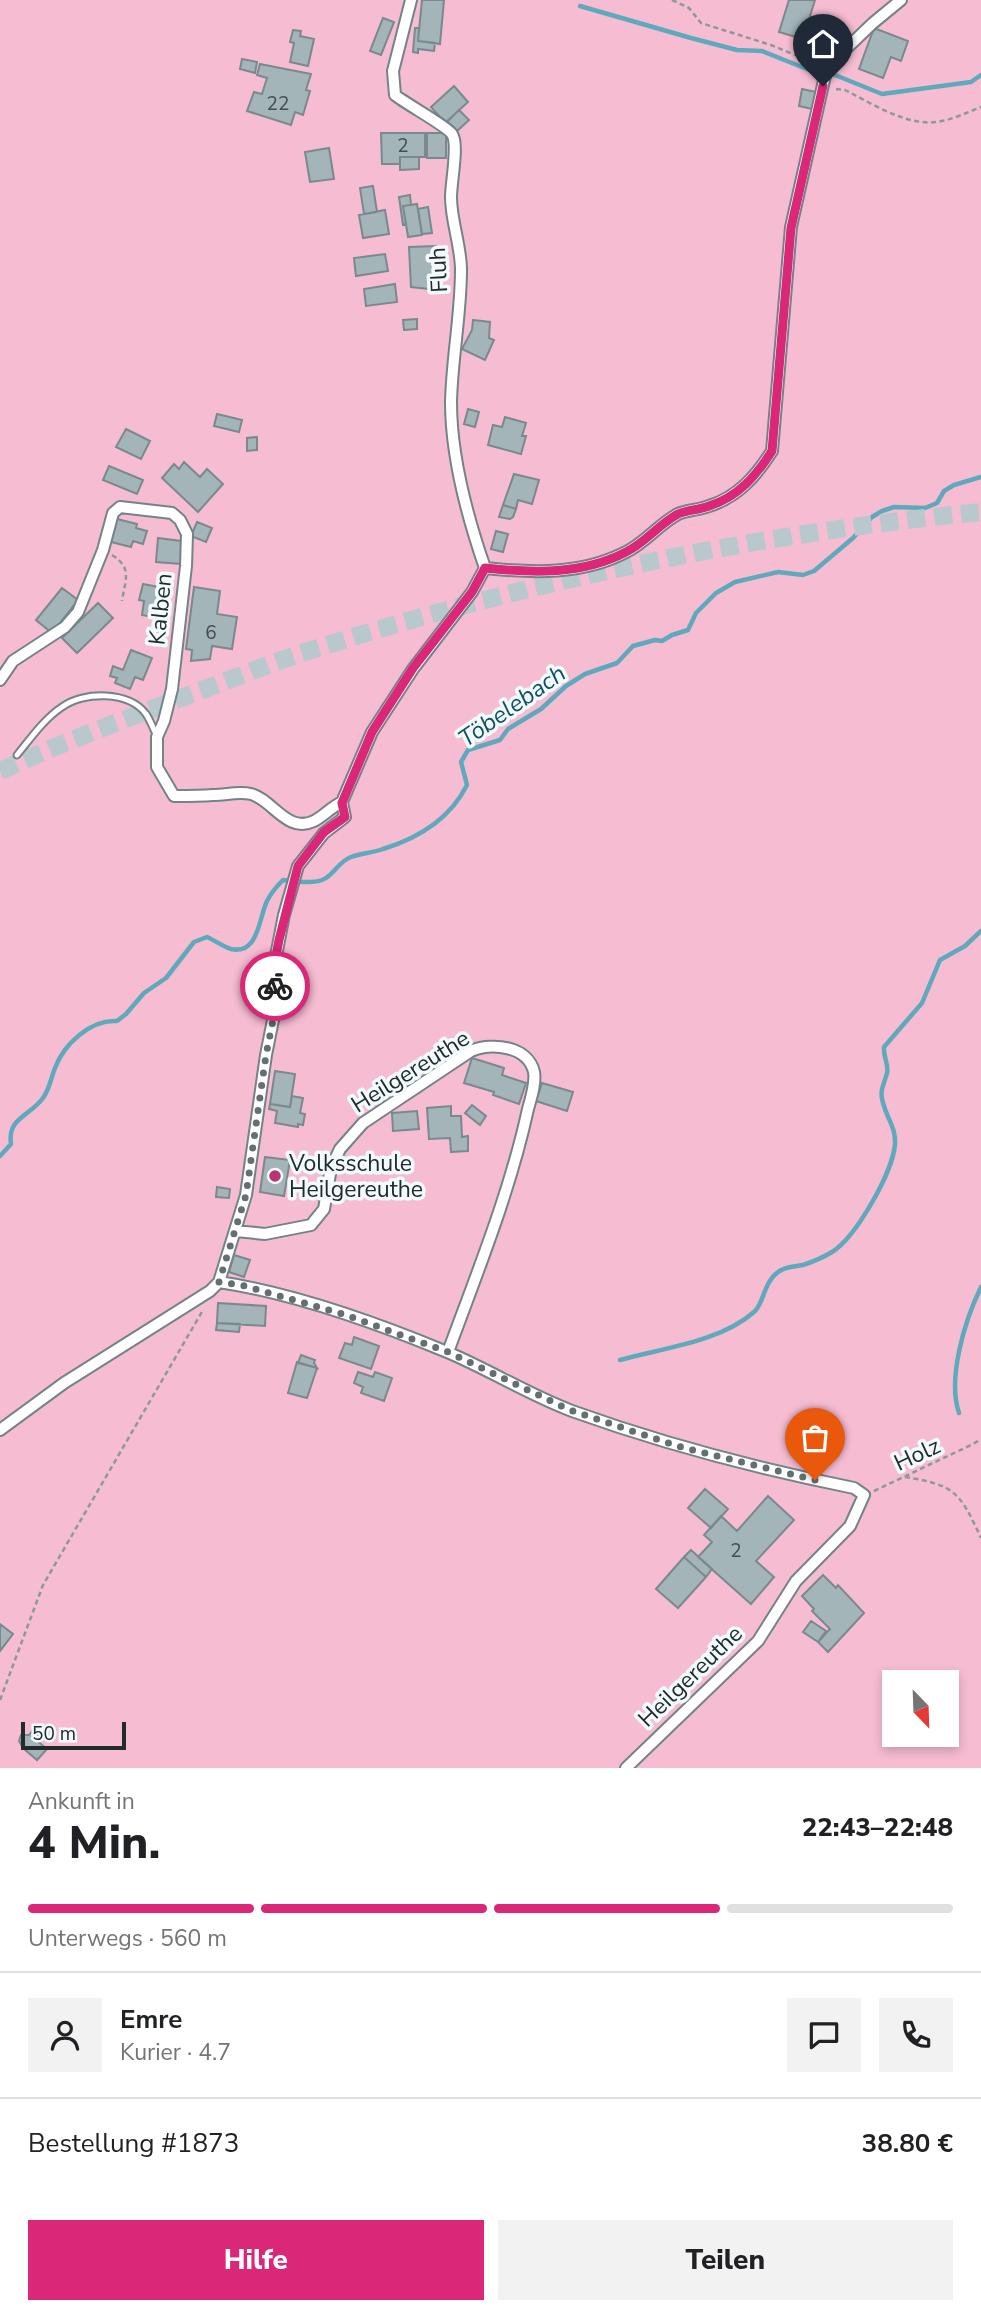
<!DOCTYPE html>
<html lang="de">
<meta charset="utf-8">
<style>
:root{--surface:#fff;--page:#f2f2f2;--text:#202124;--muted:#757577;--line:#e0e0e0;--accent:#db2777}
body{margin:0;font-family:"Nunito Sans",sans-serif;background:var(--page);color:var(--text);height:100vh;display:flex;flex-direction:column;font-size:26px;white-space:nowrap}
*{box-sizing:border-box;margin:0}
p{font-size:23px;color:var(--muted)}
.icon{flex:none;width:38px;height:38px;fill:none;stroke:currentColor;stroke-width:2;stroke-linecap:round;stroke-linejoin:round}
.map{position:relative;height:1768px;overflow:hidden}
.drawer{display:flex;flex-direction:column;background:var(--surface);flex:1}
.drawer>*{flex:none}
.needle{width:46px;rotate:157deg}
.fabs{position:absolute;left:882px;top:1670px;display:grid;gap:14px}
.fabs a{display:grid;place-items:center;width:77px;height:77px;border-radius:0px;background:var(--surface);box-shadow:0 4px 10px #0003;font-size:35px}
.scale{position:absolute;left:21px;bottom:18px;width:105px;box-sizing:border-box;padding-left:7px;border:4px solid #232a2c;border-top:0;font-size:19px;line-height:24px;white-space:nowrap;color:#232a2c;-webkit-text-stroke:5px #f1fbfe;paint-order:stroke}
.pin{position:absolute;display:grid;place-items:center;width:60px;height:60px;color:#fff;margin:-72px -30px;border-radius:50% 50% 50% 0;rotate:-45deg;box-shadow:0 0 7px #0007}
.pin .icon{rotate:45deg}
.courier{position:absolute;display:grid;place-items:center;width:70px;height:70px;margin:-35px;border:5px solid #db2777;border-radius:50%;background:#fff;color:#222;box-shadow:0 2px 9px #0007}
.head em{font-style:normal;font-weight:800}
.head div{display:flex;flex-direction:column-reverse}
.head{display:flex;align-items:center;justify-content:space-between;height:119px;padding:0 28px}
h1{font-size:46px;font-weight:800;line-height:52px}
.bar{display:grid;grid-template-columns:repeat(4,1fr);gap:10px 7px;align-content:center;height:84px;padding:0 28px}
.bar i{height:9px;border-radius:5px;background:var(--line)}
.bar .on{background:var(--accent)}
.bar p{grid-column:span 4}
.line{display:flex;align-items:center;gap:18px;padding:0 28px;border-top:2px solid var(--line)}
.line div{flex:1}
.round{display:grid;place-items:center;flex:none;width:74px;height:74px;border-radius:0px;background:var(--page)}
.primary-button{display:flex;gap:14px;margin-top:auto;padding:14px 28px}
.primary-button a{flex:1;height:80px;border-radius:0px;background:var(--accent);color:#fff;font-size:28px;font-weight:800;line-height:80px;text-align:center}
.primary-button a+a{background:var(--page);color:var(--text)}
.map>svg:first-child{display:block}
.green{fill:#f6bcd2;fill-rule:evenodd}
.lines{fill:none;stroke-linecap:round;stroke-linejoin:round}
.stream{stroke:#5fa9bc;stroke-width:4.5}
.building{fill:#a4b5ba;stroke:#79898d;stroke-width:2}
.primary-tunnel{stroke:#b9c8cd;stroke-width:18;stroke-dasharray:18 9;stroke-linecap:butt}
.service-casing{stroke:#738388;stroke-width:9}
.minor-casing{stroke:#738388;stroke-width:14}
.path{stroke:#8b989c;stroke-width:2.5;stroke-dasharray:5 3.5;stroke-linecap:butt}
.service{stroke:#fff;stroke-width:5}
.minor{stroke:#fff;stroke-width:10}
.done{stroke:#646f72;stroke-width:7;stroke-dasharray:0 12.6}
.route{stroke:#db2777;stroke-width:9}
.poi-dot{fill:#b93375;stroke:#f1fbfe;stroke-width:2.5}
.labels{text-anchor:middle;stroke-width:7;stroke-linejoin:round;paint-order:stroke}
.number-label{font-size:19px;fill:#434d50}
.street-label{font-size:23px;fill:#232a2c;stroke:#f1fbfe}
.poi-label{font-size:23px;fill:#232a2c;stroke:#f1fbfe;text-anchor:start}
.water-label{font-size:24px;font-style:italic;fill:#11515f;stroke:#f1fbfe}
</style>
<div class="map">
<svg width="981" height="1768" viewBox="0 0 981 1768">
<rect width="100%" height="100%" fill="#def0f5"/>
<path class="green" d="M0,0H981V1768H0ZM894,1682H947V1734H894Z"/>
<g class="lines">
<path class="stream" d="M580,6L691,38L737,50L762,51L812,71
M835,75L882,94L971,82L981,75
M0,1156L11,1144C7,1118 30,1116 43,1098C50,1088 51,1078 55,1068C64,1044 91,1019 117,1021L126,1014L144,993L166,978L194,942L207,937C214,940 224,947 231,949C259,955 259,917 267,901C271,893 277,886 283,880C295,881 316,885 326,878C336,871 340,861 351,857C362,853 372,853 383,849C419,838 450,819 467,785L461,762L468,750L500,740L508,729L541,709L566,686L585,674L617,663L633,646L655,640L662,641L672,635L688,630L696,613L716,593L735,582L778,572L803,575L814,571L853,538L872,517L882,511L894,507L925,508L937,503L944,491L954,485L981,477
M620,1360C663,1348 720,1342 754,1312C764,1304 763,1283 778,1272C785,1266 794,1267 803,1265C812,1262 824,1257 832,1252C856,1237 893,1172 895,1144C896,1130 889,1121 885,1109C878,1090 883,1089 887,1073C889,1065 883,1056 884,1047L922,1003L940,960L965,946L981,931
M959,1413C947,1378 965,1320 981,1287"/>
</g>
<path class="building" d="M422,0H444L440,44L418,41Z
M789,0H815L803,39L779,32Z
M383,18L394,22L381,55L370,51Z
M415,28H419L418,41L435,43L434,51L418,49V53L413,52Z
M874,28L908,41L901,61L891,57L883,78L859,69Z
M293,30L301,31L300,36L314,39L308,66L290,62L294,43L290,42Z
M242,59L257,62L255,73L240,69Z
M260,64L311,74L306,90L310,91L303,115L295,112L291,125L247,111L254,92L262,94L267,78L257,75Z
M454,86L468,102L445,123L431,107Z
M802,89L816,92L812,109L799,106Z
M459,110L469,120L456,132L447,122Z
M381,133H425V157H400V164H382Z
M427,133H446V158H427Z
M329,148L334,179L310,182L305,152Z
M400,157H419V169L400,170Z
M373,186L377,212L364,214L360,188Z
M410,195L411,205L403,206L406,224L403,225L399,197Z
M417,204L422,235L408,237L403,206Z
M428,207L432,233L422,234L418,209Z
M385,210L389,234L363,238L359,215Z
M436,246L438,290L411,287L409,247Z
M385,254L388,271L356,276L354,258Z
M395,284L397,302L366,306L364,289Z
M417,319V329L404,330L403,320Z
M473,320L490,322L489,338L494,340L485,360L462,349L472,330Z
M468,409L479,412L475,427L464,424Z
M217,414L242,420L239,432L214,426Z
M505,417L526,423L522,436H526L521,454L488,445L493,425L502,427Z
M126,429L150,441L141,459L116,447Z
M257,437V450L247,451V438Z
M184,462L200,477L207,469L223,484L198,512L162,478L174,464L179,469Z
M109,466L143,480L137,494L103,480Z
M514,474L539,480L532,504L518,500L516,509L503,505Z
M503,505L516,509L513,517L510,519L499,517Z
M117,519L137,524L136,528L147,531L143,544L133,541L131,547L111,542Z
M197,522L212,528L206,542L191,536Z
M496,531L508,534L503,552L491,549Z
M158,538L181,541V564L156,562Z
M143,584L170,589L165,619L142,615L144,601L139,600Z
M194,587L220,591L217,614L237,617L232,649L212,646L210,659L191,661L192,650L186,649Z
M62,588L78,600L52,633L36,620Z
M98,603L113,618L77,653L62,638Z
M131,650L152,658L143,680L135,677L130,689L115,683L117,678L110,676L113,666L123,670Z
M472,1058L504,1068L502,1075L526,1083L519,1104L493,1095L494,1092L464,1083Z
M275,1071L295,1074L290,1107L270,1104Z
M542,1083L573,1092L567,1111L536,1101Z
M292,1096L303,1098L300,1113L305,1114L303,1125L298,1124V1127L275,1123L277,1111L269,1109L270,1104L290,1107Z
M472,1105L486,1116L480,1125L465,1113Z
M451,1106V1116H461L462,1137L468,1136V1151L451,1152L450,1138L429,1139L427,1108Z
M417,1111L419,1129L393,1131L392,1113Z
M265,1157L290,1160L284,1196L260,1192Z
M217,1187L230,1189L229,1198L216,1197Z
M234,1255L250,1260L244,1277L229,1272Z
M218,1303L266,1306L265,1326L217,1323Z
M217,1323L240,1324L239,1332L216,1330Z
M354,1337L379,1346L371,1369L339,1358L345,1343L352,1345Z
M301,1355L315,1360L314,1363L317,1368L298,1363Z
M297,1362L317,1368L307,1398L288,1393Z
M358,1372L373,1377L375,1372L392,1378L384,1401L361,1393L363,1387L354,1383Z
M705,1489L728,1509L711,1528L688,1508Z
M768,1496L794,1520L756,1561L774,1577L751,1604L698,1557L712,1542L704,1535L721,1516L737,1531Z
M691,1550L712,1569L706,1577L684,1557Z
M684,1557L706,1577L678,1608L656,1589Z
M823,1575L836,1588L838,1585L864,1613L828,1652L818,1642L830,1629L812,1611L814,1609L802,1596Z
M811,1621L826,1631L818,1642L803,1632Z
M0,1624L13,1634L0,1651Z
M33,1730L38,1735L35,1739L47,1749L37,1760L23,1748L19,1741L21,1735H29Z"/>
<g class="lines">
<path class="primary-tunnel" d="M0,771C61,743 123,720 186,696C225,682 265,665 305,652C524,582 752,534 981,512"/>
<g class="service-casing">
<path id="service" d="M17,755C31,738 44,719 62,707C84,691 129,691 146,714C150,720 153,728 156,734"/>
</g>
<g class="minor-casing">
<path id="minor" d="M411,0L393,71L395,95C406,104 447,126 452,134C459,144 451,182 451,197C451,221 461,246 461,270C461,314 452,358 451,402C451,458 467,516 485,568
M485,568C533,573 582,575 626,552C645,543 659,524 678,514C687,510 699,510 709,506C738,497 756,476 772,451L791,227L827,67L873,23L901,0
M0,680L13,661L65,627L78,612L103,550L113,513L120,507L172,513L180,520L187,534L186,566L172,689L164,721L157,737V767L174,796C187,796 200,796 213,795C226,795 238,791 251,794C273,800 287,834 314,821C324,816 331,807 342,802
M236,1231L265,1234L311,1225L324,1209L331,1168L340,1149L363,1123L471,1051C492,1042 528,1046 534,1072C536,1083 531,1098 528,1109C510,1192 477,1273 448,1352
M219,1282C293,1293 377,1323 447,1352C490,1370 529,1395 572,1411C664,1444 759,1469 854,1488L864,1495L850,1526L796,1581L758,1641L626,1768
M0,1430L64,1383L210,1291L219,1282L246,1195L266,1055L275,1010L274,966L284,915L298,866L324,833L345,817L342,802L372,732L413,669L472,592L485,568"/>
</g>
<path class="path" d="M672,0L689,8L701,23L771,45L817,64
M836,89L845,90C869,102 895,119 922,122C942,125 963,114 981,107
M112,555C133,568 125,580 122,601
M905,1477C956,1485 960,1493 981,1538
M874,1491L973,1444L981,1439
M0,1700L43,1585L203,1310"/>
<use href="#service" class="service"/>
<use href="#minor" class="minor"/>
</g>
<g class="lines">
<path class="done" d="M275,986V1010L266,1055L246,1195L219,1282L241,1285L343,1314L448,1352L570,1410L638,1433L684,1448L815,1480"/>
<path class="route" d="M275,986L274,966L279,940L298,866L324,832L345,817L342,803L372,732L413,668L472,592L485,568C533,573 582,575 626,552C645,543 659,524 678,514C687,510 699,510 709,506C738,497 756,476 772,451L791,228L823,86"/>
</g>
<circle class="poi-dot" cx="275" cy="1176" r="7"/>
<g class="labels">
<g class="number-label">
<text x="278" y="110">22</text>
<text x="403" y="152">2</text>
<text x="211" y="639">6</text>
<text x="736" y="1557">2</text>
</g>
<g class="street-label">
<text transform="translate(438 270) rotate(-93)" y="8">Fluh</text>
<text transform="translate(160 609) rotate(-84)" y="8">Kalben</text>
<text transform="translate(410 1071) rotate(-32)" y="8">Heilgereuthe</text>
<text transform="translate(917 1454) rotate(-25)" y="8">Holz</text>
<text transform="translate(690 1676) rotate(-44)" y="8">Heilgereuthe</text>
</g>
<g class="poi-label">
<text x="289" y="1171">Volksschule<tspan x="289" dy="26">Heilgereuthe</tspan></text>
</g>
<g class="water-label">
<text transform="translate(512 706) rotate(-35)" y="8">Töbelebach</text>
</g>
</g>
</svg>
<div class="fabs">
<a><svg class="needle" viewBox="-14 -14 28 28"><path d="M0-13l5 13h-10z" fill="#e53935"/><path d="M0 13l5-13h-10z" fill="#757577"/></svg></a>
</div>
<div class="scale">50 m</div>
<div class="pin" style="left:815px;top:1480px;background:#ea580c"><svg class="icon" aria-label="bag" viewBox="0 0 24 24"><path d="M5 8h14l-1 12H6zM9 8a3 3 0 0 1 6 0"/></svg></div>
<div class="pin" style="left:823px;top:86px;background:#1f2937"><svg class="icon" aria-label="home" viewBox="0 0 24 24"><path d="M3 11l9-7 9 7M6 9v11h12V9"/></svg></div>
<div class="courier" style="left:275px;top:986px"><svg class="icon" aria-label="bike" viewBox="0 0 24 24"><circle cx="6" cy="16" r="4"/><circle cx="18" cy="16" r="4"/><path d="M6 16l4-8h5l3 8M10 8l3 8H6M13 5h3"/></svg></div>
</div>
<section class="drawer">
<div class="head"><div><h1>4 Min.</h1><p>Ankunft in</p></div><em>22:43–22:48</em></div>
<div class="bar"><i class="on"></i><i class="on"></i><i class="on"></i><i></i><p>Unterwegs · 560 m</p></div>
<div class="line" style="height:126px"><a class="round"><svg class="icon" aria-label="person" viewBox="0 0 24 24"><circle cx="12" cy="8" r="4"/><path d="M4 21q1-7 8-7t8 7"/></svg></a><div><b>Emre</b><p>Kurier · 4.7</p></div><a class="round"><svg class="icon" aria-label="chat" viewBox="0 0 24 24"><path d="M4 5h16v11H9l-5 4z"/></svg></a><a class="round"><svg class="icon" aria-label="phone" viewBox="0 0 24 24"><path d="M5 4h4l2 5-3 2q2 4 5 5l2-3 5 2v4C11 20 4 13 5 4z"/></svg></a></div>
<div class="line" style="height:91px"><div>Bestellung #1873</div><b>38.80 €</b></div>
<div class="primary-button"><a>Hilfe</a><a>Teilen</a></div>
</section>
